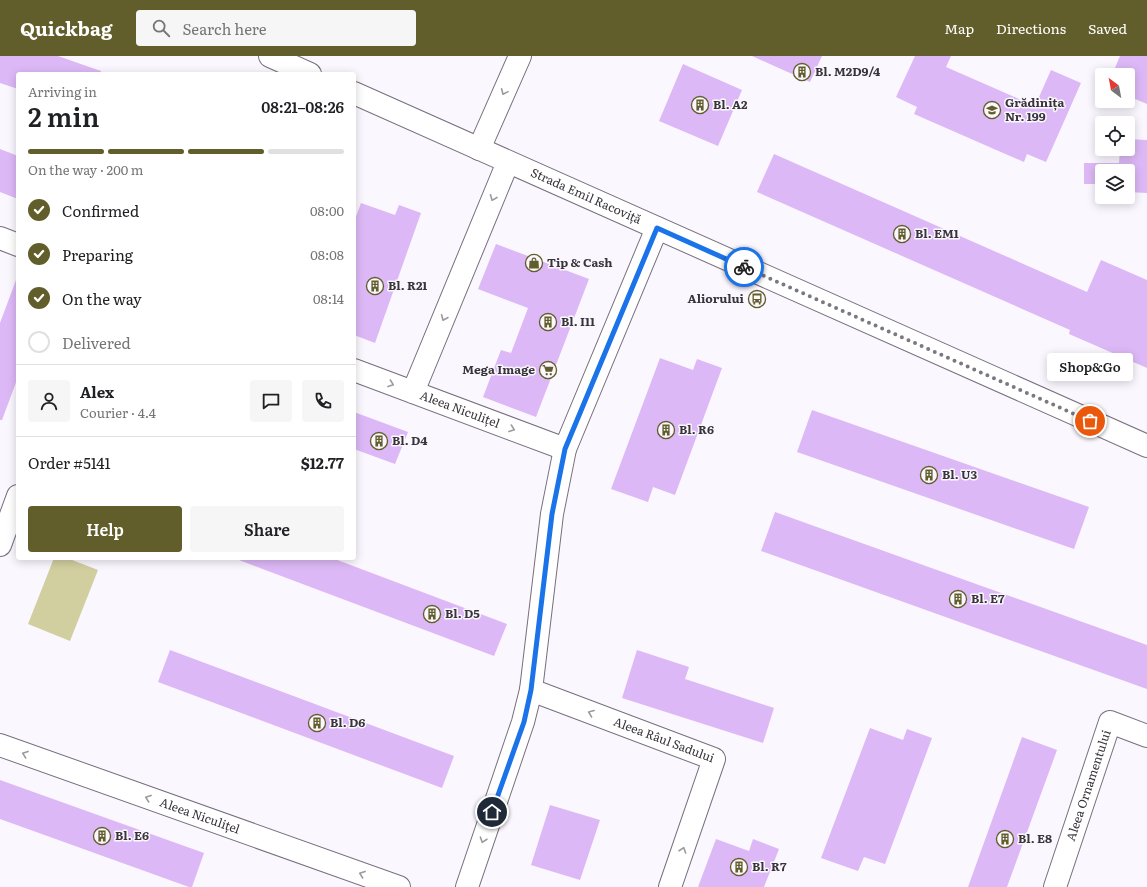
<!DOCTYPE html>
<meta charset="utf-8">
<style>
:root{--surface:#fff;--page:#f6f6f6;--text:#202124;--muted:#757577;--line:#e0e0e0;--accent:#625e2b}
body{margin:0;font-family:Literata,serif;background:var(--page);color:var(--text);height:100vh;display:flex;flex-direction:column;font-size:15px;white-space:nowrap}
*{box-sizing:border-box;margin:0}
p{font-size:13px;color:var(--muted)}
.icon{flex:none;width:22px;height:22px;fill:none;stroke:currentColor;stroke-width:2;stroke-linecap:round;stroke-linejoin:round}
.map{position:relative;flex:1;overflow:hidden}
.details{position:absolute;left:16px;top:16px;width:340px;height:488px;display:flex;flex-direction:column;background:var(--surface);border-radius:4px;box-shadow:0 2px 10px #0003}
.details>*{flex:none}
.needle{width:26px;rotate:328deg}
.tools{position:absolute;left:1095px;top:12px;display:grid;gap:8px}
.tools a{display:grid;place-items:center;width:40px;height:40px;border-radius:4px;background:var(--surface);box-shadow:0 2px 10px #0003;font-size:20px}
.pin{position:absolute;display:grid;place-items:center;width:34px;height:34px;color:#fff;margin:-17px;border:2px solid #fff;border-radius:50%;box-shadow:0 1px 4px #0007}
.courier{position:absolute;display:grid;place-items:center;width:40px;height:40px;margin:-20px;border:3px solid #1a73e8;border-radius:50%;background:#fff;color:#222;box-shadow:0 1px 5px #0007}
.bubble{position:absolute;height:28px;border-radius:4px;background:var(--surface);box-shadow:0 2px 10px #0003;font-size:13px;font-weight:600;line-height:28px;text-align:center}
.overview em{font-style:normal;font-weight:600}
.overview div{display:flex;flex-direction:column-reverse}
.overview{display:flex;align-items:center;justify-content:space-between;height:68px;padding:0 12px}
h1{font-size:26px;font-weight:600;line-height:30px}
.bar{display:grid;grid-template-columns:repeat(4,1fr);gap:6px 4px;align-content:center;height:48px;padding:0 12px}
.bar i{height:5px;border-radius:3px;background:var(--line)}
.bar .active{background:var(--accent)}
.bar p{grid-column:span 4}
.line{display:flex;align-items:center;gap:10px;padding:0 12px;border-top:1px solid var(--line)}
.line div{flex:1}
.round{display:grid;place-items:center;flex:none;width:42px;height:42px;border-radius:4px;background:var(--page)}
ol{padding:0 12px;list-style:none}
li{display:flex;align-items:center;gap:12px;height:44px}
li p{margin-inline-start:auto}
li .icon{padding:4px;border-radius:50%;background:var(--accent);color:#fff;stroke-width:4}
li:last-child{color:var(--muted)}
li i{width:22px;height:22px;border:2px solid var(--line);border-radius:50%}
.cta{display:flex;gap:8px;margin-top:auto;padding:8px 12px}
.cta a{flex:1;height:46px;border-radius:4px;background:var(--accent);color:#fff;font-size:16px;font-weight:600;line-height:46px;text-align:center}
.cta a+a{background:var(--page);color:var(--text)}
header{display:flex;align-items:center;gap:24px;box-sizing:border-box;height:56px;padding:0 20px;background:var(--accent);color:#fff}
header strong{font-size:19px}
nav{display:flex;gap:22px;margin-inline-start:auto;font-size:14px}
.search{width:280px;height:36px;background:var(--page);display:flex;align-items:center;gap:10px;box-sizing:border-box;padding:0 14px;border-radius:4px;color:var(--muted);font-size:15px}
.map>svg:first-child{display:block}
.green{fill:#d1ce9f}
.building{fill:#ddb8f6}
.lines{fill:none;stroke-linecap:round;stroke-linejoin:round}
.minor-casing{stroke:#786f7e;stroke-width:24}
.tertiary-casing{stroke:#786f7e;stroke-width:24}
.minor{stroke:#fff;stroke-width:22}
.tertiary{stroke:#fff;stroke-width:22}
.oneway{stroke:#9c9a9c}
.done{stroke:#7c787f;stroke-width:4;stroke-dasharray:0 7.2}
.route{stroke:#1a73e8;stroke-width:5}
.labels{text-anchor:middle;stroke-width:3;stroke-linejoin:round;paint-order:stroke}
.poi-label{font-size:12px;font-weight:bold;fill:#38343a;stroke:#fbf7fe;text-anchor:start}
.street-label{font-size:12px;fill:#38343a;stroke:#fbf7fe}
</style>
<header>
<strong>Quickbag</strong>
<div class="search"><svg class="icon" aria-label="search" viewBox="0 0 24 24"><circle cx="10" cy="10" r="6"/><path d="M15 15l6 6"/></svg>Search here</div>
<nav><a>Map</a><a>Directions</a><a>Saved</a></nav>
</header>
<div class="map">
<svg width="1147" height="831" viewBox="0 0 1147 831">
<rect width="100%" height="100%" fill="#fbf7fe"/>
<path class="green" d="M54,502H67L98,514L70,585L28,568Z"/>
<path class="building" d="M0,0H58L101,15V18H18V33L0,27Z
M752,0H822L810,26Z
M915,0H951L946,11L1035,50L1051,14L1081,27L1046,106L1027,98L1024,106L914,58L917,51L896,41Z
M1120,0H1147V48L1128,40V19H1112Z
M683,8L742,34L718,90L659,65Z
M1128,83L1147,84V137L1128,136V115H1102V128H1084V107H1119L1120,93H1128Z
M0,93L18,100V143L0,136Z
M774,98L1087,236L1101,204L1147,224V312L1069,278L1070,274L757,136Z
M361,147L395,159L399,149L421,157L375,287L354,279V166Z
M496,188L589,223L536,361L483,341L501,294L511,297L528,252L478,233Z
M16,224L18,225V321L2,364H0V267Z
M660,302L693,314L697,303L722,312L675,439L653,431L648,446L611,433Z
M812,354L1089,451L1074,493L797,396Z
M354,356L408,376L395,408L354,393Z
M775,456L1147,589V633L761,495Z
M239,502H332L507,568L494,600L239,504Z
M170,594L454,700L442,732L158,626Z
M637,594L689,611L685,623L774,652L763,687L622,642Z
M870,672L903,684L907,673L932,682L885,808L864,801L858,815L821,802Z
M1022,681L1057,694L1007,831H968Z
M0,724L204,797L192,831H189L0,763Z
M550,749L600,764L580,824L531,809Z
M716,783L749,795L753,783L779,793L764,831H698Z"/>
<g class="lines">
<g class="minor-casing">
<g id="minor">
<path d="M479,93L520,0"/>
<path d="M0,182L18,189"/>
<path id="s1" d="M354,314L565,393"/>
<path d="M413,336L508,106"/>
<path d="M0,489L18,440"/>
<path id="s2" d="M531,634L714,703L670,831"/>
<path id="s3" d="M0,689L399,831"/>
<path d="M467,831L523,666L531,634L552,458L565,393L657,172"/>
<path id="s4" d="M1055,831L1110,666L1147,680"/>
</g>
</g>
<g class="tertiary-casing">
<g id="tertiary">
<path d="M270,0L310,18"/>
<path id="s5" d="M354,37L1147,390"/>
</g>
</g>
<use href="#minor" class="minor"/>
<use href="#tertiary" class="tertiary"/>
</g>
<defs><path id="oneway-chevron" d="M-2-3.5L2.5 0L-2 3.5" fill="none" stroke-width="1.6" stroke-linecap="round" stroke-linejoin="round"/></defs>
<g class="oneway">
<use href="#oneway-chevron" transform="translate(504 36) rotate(114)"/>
<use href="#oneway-chevron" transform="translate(493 142) rotate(112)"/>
<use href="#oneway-chevron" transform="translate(444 262) rotate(113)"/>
<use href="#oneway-chevron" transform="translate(391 328) rotate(20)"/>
<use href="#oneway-chevron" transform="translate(512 373) rotate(20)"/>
<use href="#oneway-chevron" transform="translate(591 657) rotate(-159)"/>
<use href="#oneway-chevron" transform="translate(25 698) rotate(-160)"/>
<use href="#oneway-chevron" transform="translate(148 742) rotate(-160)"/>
<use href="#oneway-chevron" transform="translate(483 784) rotate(109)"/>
<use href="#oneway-chevron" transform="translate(683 794) rotate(-71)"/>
<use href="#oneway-chevron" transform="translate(362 818) rotate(-160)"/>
</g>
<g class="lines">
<path class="done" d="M744,211L1090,365"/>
<path class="route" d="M492,756L524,666L531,634L552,458L565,393L657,172L744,211"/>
</g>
<defs>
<g id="building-ring" transform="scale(0.9)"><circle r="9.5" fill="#fbf7fe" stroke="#625e2b" stroke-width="1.5"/><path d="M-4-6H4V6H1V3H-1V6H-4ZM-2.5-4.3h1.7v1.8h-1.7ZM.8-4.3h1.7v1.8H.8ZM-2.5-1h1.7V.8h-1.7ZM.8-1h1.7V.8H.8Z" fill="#625e2b"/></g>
<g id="school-ring" transform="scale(0.9)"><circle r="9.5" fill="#fbf7fe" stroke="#625e2b" stroke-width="1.5"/><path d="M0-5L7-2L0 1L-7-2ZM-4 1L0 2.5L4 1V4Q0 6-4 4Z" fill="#625e2b"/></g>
<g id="shop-ring" transform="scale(0.9)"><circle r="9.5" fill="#fbf7fe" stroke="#625e2b" stroke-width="1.5"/><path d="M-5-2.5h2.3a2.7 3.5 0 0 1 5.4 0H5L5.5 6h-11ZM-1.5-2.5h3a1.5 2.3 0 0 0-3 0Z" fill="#625e2b"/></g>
<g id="bus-ring" transform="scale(0.9)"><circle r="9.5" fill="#fbf7fe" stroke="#625e2b" stroke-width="1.5"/><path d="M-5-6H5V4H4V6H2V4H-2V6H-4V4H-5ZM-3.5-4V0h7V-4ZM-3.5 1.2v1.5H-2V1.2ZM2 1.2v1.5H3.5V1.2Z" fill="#625e2b"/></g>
<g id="supermarket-ring" transform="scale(0.9)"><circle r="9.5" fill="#fbf7fe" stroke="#625e2b" stroke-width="1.5"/><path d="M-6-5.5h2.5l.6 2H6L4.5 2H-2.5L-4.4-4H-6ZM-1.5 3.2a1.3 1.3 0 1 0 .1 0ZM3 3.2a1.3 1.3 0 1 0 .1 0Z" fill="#625e2b"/></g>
</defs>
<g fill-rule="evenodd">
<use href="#building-ring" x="802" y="16"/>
<use href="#building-ring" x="700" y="49"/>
<use href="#school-ring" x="992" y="54"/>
<use href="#building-ring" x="902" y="178"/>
<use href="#shop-ring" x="534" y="207"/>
<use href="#building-ring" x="375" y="230"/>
<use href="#bus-ring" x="757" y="243"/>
<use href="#building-ring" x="548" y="266"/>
<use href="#supermarket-ring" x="548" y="314"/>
<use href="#building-ring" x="666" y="374"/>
<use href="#building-ring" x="379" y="385"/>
<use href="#building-ring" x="929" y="419"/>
<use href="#building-ring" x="958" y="543"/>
<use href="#building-ring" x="432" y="558"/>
<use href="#building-ring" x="317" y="667"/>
<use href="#building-ring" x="102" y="780"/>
<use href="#building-ring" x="1005" y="783"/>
<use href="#building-ring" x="739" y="811"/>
</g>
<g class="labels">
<g class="poi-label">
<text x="815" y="20">Bl. M2D9/4</text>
<text x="1005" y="51">Grădinița<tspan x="1005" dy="14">Nr. 199</tspan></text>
<text x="713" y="53">Bl. A2</text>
<text x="915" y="182">Bl. EM1</text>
<text x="547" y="211">Tip &amp; Cash</text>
<text x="388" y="234">Bl. R21</text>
<text x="744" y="247" text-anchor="end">Aliorului</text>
<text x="561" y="270">Bl. I11</text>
<text x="535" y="318" text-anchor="end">Mega Image</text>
<text x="679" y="378">Bl. R6</text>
<text x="392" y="389">Bl. D4</text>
<text x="942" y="423">Bl. U3</text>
<text x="971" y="547">Bl. E7</text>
<text x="445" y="562">Bl. D5</text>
<text x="330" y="671">Bl. D6</text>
<text x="115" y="784">Bl. E6</text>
<text x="1018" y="787">Bl. E8</text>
<text x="752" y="815">Bl. R7</text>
</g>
<g class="street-label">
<text dy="4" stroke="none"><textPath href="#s5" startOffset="254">Strada Emil Racoviță</textPath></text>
<text dy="4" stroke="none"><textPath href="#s1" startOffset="113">Aleea Niculițel</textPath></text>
<text dy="4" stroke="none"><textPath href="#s2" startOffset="142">Aleea Râul Sadului</textPath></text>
<text dy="4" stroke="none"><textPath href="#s4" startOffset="107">Aleea Ornamentului</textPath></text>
<text dy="4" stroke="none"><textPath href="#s3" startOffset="212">Aleea Niculițel</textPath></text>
</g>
</g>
</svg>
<div class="tools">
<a><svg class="needle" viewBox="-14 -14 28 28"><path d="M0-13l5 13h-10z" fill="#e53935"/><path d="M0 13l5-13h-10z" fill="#757577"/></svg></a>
<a><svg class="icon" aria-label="locate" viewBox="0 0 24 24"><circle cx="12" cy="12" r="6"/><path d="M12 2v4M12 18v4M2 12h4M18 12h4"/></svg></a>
<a><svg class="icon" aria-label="layers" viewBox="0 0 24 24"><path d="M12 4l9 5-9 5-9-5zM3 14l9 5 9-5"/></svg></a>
</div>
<div class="pin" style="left:1090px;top:365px;background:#ea580c"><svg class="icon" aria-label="bag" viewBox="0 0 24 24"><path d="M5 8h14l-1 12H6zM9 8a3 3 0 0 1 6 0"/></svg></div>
<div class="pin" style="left:492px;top:756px;background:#1f2937"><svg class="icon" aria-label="home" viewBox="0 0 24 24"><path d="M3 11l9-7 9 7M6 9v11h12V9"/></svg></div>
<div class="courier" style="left:744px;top:211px"><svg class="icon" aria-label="bike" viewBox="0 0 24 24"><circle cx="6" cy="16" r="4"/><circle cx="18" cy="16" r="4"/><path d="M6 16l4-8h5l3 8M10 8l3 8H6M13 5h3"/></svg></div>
<div class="bubble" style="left:1047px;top:297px;width:86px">Shop&amp;Go</div>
<section class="details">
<div class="overview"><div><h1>2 min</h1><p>Arriving in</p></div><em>08:21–08:26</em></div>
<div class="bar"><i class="active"></i><i class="active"></i><i class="active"></i><i></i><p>On the way · 200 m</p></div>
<ol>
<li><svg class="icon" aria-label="check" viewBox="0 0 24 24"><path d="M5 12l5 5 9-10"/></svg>Confirmed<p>08:00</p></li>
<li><svg class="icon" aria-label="check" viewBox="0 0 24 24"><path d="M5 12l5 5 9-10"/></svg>Preparing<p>08:08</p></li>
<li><svg class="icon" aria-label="check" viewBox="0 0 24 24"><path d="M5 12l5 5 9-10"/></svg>On the way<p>08:14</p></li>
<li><i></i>Delivered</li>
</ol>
<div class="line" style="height:72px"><a class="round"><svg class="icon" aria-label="person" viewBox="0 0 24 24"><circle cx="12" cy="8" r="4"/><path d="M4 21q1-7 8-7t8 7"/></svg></a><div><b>Alex</b><p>Courier · 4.4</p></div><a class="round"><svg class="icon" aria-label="chat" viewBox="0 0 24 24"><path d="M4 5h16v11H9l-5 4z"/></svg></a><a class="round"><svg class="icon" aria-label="phone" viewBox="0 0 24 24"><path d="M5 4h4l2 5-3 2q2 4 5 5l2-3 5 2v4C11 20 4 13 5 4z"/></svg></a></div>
<div class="line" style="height:52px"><div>Order #5141</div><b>$12.77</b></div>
<div class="cta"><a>Help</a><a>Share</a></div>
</section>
</div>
